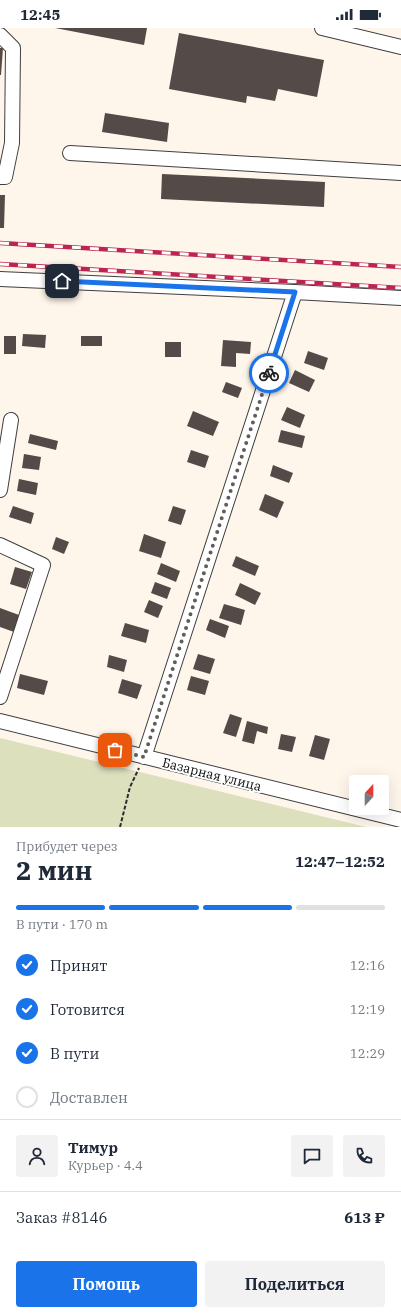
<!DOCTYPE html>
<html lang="ru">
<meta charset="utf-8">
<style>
:root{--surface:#fff;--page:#f2f2f3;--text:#1f2937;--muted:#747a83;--line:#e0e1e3;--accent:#1a73e8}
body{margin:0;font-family:"IBM Plex Serif",serif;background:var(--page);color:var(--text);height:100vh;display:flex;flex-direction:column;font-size:15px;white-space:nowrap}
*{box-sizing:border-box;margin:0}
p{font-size:13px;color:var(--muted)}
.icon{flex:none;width:22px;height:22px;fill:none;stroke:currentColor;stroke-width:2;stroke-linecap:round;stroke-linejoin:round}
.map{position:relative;height:799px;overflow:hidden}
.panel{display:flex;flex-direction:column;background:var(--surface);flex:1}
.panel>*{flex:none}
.needle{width:26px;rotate:21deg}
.fabs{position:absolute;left:349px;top:747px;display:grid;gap:8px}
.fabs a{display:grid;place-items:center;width:40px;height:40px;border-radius:4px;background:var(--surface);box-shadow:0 4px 16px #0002;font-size:20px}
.pin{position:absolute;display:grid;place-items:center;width:34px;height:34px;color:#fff;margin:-17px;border-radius:8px;box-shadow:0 2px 6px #0006}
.courier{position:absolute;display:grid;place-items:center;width:40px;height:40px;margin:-20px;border:3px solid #1a73e8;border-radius:50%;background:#fff;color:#222;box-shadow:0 1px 5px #0007}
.summary em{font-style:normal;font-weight:800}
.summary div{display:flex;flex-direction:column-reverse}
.summary{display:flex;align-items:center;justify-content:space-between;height:68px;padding:0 16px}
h1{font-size:26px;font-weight:800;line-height:30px}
.bar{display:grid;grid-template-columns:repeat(4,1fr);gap:6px 4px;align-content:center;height:48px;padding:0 16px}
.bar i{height:5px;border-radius:3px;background:var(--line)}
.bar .current{background:var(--accent)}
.bar p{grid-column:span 4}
.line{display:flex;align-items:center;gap:10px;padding:0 16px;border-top:1px solid var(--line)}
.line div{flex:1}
.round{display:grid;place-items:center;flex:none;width:42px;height:42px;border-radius:4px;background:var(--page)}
ol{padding:0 16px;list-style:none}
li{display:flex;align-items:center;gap:12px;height:44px}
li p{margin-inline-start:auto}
li .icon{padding:4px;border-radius:50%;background:var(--accent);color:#fff;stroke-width:4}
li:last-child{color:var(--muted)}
li i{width:22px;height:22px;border:2px solid var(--line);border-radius:50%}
.button{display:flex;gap:8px;margin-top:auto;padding:8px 16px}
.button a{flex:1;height:46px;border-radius:4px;background:var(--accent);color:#fff;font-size:16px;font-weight:800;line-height:46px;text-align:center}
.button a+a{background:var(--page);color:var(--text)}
.status{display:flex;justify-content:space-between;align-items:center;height:28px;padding:0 20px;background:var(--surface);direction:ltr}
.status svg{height:11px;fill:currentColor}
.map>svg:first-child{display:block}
.cemetery{fill:#dce0bd}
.building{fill:#544a48}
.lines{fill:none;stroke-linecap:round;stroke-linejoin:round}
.minor-casing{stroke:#3f3f3f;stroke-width:16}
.path{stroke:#2e2e2e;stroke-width:2;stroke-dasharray:4 2;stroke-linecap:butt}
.minor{stroke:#fff;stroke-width:14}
.rail-casing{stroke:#bb254f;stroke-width:4.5}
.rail{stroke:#fff;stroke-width:3;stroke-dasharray:9;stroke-linecap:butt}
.done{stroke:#615e5a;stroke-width:4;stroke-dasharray:0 7.2}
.route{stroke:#1a73e8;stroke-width:5}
.labels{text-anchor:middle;stroke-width:4;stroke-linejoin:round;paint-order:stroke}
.street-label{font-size:13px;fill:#0c0c0c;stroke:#fff}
</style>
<div class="status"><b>12:45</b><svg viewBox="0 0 49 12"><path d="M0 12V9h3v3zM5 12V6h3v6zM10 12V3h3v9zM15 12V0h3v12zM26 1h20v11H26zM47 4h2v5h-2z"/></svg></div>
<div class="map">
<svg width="401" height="799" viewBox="0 0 401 799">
<rect width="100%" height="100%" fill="#fff6eb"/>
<path class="cemetery" d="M0,710L366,799H0Z"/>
<path class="building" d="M55,0H147L144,17Z
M179,5L324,32L317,69L278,61L275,73L247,68L246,75L169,61Z
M0,20H3L1,47H0Z
M105,85L169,95L167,114L102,104Z
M162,146L325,154L324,179L161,171Z
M0,167H5L4,200H0Z
M23,306L46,307L45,320L22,318Z
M4,308H16V326H4Z
M81,308H102V318H81Z
M223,312L251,314L250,326L236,325V339L221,338Z
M165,314H181V329H165Z
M308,323L328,330L324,342L304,335Z
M295,342L315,352L309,364L289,355Z
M226,354L242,360L238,370L222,364Z
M287,379L305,387L300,400L281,392Z
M193,383L219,394L213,408L187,398Z
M281,402L305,408L302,420L278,414Z
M30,406L58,413L56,422L28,415Z
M191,422L209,428L205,440L187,434Z
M24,426L41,429L39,442L22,440Z
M273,437L293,445L289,455L270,448Z
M19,451L38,455L36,467L17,463Z
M265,466L284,474L277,490L259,482Z
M13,478L34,485L31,496L9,489Z
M173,478L186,482L181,497L168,493Z
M144,506L166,514L161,530L139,523Z
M56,509L69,514L64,526L52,521Z
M236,528L259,538L255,548L232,538Z
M161,535L180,543L176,554L157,546Z
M15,539L32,544L26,561L10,556Z
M155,554L171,560L167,571L151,565Z
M240,555L261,565L255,577L235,567Z
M149,572L163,578L158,590L144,584Z
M224,576L245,582L241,597L219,590Z
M0,580L19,587L14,604L0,599Z
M210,591L229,598L225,610L206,602Z
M125,595L149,602L146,615L121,608Z
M198,626L215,631L210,646L193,641Z
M109,627L127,632L124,644L107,639Z
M20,646L48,653L44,667L17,660Z
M191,648L209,653L205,667L187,662Z
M122,651L142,657L137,671L118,665Z
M230,686L242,690L236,709L223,705Z
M247,693L268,699L267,706L257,703L254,716L242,713Z
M281,706L296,709L292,724L278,721Z
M315,707L330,711L324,732L309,728Z"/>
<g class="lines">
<g class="minor-casing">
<path id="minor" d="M322,0L401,19
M0,7L13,20L12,115L5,149H0
M70,125L401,145
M0,251L295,264L401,270
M0,462L11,392
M0,517L43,537L0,669
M0,693L401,792
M144,729L295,264"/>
</g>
<path class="path" d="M120,799L130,759L139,740"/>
<use href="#minor" class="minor"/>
<g class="rail-casing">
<path id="rail" d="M0,215L401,239
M0,236L401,260"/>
</g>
<use href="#rail" class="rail"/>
</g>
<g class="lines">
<path class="done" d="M115,722L144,729L269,345"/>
<path class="route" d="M62,253L295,264L269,345"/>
</g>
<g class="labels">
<g class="street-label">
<text transform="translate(212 746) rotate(14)" y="5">Базарная улица</text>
</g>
</g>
</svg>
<div class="fabs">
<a><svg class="needle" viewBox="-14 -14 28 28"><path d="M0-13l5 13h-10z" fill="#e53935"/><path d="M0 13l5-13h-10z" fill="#747a83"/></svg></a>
</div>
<div class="pin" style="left:115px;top:722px;background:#ea580c"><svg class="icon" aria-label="bag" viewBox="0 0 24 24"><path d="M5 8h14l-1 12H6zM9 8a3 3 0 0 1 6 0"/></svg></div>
<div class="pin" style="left:62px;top:253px;background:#1f2937"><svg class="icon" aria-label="home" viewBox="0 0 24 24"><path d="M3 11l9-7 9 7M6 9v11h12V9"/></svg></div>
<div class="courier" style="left:269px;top:345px"><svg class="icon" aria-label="bike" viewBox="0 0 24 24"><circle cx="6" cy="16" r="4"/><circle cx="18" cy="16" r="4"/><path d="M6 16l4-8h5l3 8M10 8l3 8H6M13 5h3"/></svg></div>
</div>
<section class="panel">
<div class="summary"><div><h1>2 мин</h1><p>Прибудет через</p></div><em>12:47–12:52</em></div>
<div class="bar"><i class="current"></i><i class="current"></i><i class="current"></i><i></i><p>В пути · 170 m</p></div>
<ol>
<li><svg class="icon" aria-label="check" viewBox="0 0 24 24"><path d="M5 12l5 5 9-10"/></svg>Принят<p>12:16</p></li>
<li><svg class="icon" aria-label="check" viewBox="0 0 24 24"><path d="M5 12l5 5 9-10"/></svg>Готовится<p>12:19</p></li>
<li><svg class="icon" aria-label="check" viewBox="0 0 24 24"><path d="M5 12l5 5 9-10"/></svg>В пути<p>12:29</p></li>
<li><i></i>Доставлен</li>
</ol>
<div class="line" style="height:72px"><a class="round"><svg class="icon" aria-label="person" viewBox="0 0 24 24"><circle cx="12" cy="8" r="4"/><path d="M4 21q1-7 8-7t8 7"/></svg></a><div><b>Тимур</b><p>Курьер · 4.4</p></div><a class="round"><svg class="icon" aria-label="chat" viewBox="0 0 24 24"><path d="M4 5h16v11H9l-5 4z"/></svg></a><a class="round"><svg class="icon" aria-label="phone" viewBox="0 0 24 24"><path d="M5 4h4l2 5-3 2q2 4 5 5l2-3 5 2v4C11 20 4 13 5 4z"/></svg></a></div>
<div class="line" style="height:52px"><div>Заказ #8146</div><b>613 ₽</b></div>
<div class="button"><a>Помощь</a><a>Поделиться</a></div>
</section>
